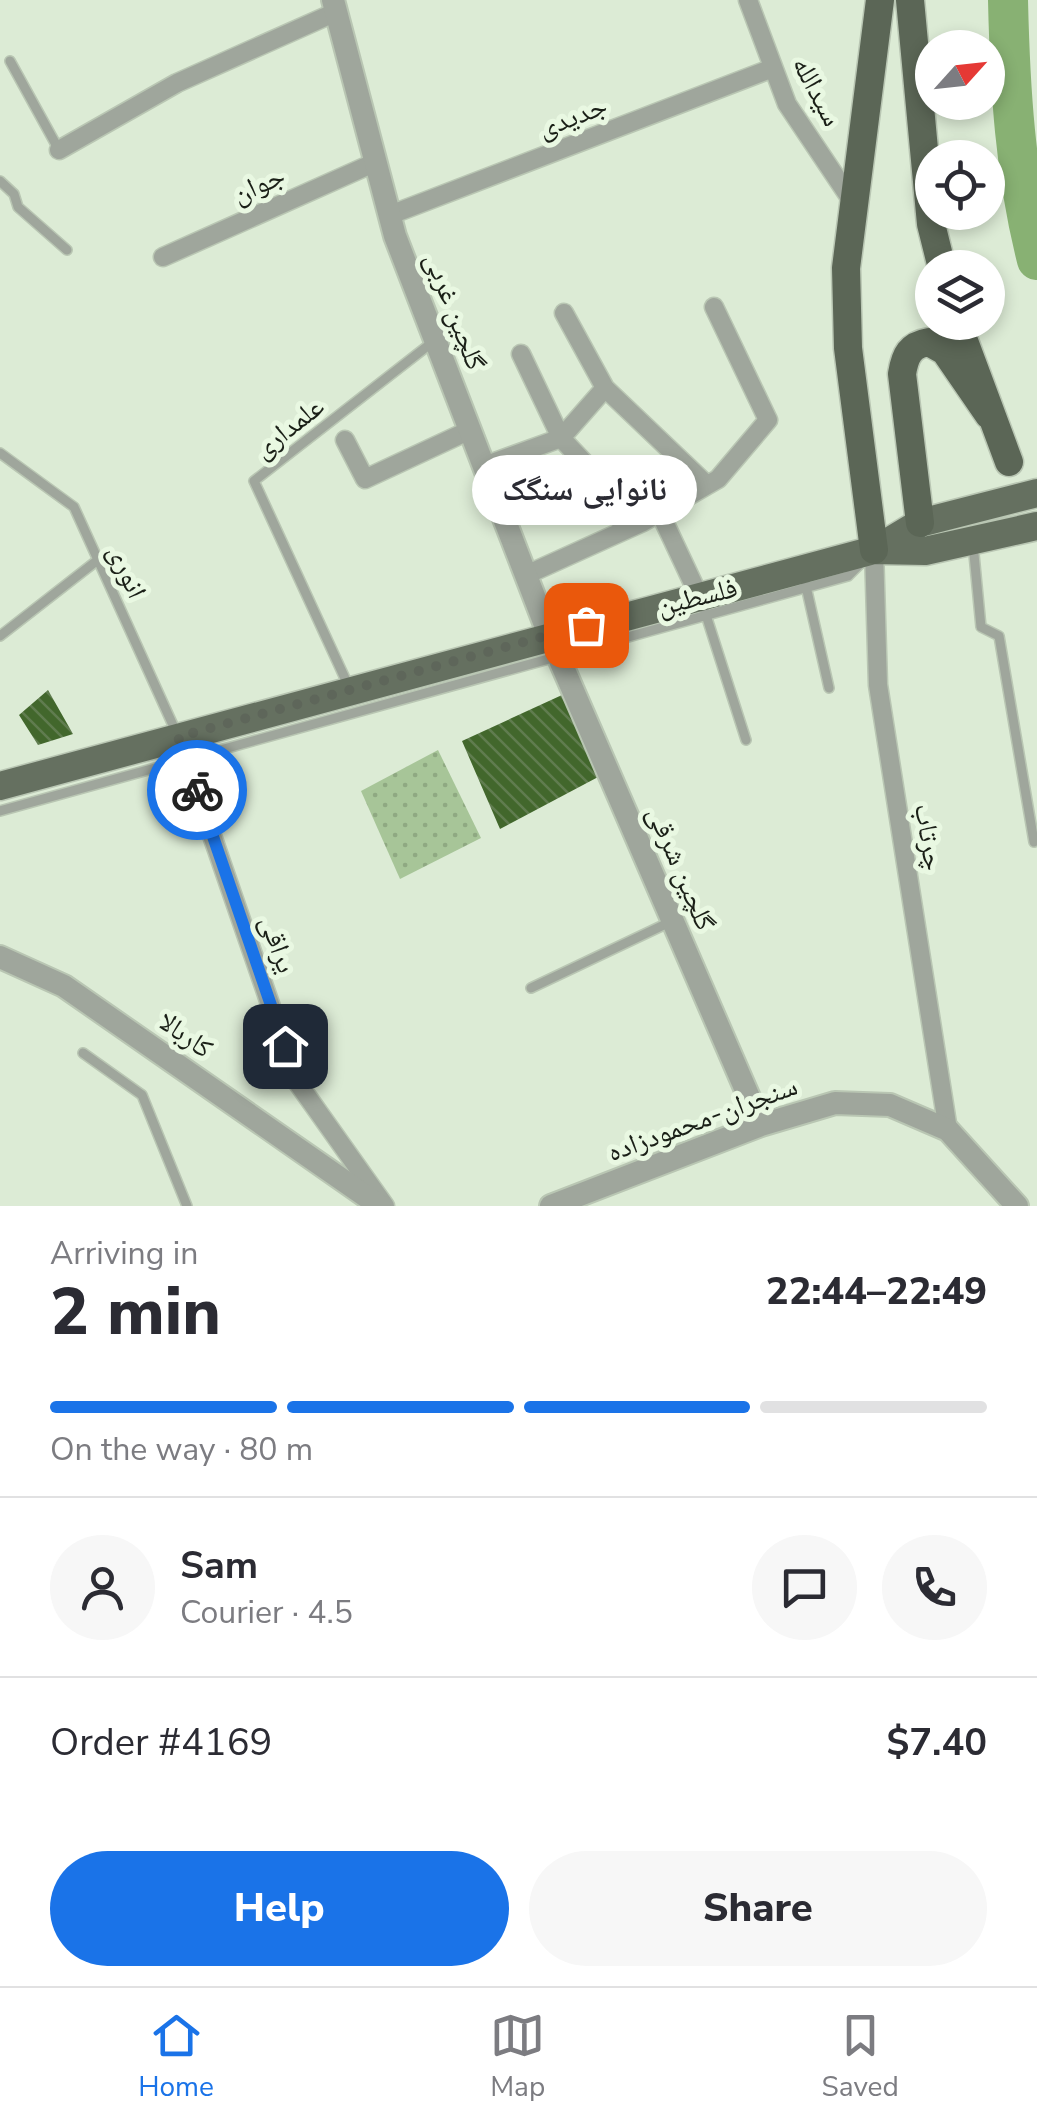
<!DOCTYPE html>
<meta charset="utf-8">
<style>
:root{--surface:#fff;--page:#f7f7f7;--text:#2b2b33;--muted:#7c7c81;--line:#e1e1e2;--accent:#1a73e8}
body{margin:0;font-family:"Nunito Sans","Noto Naskh Arabic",sans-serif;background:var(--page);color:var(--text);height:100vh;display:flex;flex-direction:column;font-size:38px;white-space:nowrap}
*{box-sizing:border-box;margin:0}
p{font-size:32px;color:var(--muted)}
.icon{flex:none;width:55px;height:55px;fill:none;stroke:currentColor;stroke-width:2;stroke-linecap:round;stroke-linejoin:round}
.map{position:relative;height:1206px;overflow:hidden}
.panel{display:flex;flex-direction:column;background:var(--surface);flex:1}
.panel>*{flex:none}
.needle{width:65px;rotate:63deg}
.controls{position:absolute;left:915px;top:30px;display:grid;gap:20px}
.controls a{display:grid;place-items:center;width:90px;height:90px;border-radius:50%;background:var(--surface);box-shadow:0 5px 15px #0003;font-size:50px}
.pin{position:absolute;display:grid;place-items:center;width:85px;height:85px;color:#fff;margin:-42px;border-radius:20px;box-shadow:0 5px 15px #0006}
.courier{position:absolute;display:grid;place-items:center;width:100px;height:100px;margin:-50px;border:8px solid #1a73e8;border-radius:50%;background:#fff;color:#222;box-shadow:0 2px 12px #0007}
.bubble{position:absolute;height:70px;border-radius:35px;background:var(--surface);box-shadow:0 5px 15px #0003;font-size:32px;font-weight:800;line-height:70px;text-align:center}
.head em{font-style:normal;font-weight:800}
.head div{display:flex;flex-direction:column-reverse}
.head{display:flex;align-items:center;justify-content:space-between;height:170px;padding:0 50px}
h1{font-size:65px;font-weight:800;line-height:75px}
.bar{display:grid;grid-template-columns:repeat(4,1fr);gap:15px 10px;align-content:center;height:120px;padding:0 50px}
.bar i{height:12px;border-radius:8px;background:var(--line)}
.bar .active{background:var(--accent)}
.bar p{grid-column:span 4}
.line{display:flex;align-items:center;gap:25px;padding:0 50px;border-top:2px solid var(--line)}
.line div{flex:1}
.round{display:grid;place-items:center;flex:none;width:105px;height:105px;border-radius:52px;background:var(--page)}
.action{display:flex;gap:20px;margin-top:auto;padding:20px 50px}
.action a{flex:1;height:115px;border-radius:60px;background:var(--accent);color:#fff;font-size:40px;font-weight:800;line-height:115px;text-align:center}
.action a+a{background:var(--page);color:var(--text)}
.menu{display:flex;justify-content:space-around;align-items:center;height:140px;border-top:2px solid var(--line);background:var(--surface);font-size:28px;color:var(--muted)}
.menu a{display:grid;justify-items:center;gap:5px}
.menu .active{color:var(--accent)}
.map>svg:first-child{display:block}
.grass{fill:url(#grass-dots)}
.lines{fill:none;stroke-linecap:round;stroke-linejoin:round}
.river{stroke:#88b173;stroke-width:40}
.building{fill:url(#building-back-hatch)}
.service-casing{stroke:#b9c6b3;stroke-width:12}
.minor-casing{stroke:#b9c6b3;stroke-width:21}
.tertiary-casing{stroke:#b9c6b3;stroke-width:26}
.primary-casing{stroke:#b9c6b3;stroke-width:31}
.trunk-casing{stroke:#b9c6b3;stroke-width:31}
.service{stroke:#9fa69c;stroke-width:9}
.minor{stroke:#9fa69c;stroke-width:18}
.tertiary{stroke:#9fa69c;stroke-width:22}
.primary{stroke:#657060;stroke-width:28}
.trunk{stroke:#5b6656;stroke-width:28}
.done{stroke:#5e665a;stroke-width:10;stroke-dasharray:0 18}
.route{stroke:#1a73e8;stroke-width:12}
.labels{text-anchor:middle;stroke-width:10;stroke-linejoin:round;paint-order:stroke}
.street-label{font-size:28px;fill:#1a1f17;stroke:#e9f8e2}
</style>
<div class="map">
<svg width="1037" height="1206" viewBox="0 0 1037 1206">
<defs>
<pattern id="grass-dots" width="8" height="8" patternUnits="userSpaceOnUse" patternTransform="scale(2.5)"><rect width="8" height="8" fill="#a7c598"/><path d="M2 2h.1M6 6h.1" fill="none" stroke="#8fa982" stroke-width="1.8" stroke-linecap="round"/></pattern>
<pattern id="building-back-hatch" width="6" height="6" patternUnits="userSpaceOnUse" patternTransform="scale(2.5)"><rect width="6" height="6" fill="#42672c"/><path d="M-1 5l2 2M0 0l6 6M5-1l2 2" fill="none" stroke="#607c4f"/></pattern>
</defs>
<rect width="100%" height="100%" fill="#dcebd5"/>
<path class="grass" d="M438,750L481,838L400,879L361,791Z"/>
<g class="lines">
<path class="river" d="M1008,0C1010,88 1015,174 1037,260"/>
</g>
<path class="building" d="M48,690L73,734L38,745L19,715Z
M562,695L600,776L500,829L462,741Z"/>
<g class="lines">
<g class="service-casing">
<path id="service" d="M10,61L59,150
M0,181L14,194L18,207L67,250
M0,453L74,507L177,734
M973,544L981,627L999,636L1034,842
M805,582L829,688
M705,612L746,740
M0,636L99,559
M349,687L254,481L434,341
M0,811L848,576L860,564
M531,988L670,922
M83,1053L142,1095L187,1206"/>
</g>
<g class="minor-casing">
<path id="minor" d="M748,0L787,104L852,201
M59,150L177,83L336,12
M390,215L773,68
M163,257L376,162
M564,313L605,388L707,485
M521,354L561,438L594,473L625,530
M345,440L365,479L470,430
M484,466L561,438L605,388
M660,513L699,596
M874,550L878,685L948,1130
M526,575L643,522L718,479L768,420L714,307
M178,737L297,1082L385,1206"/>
</g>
<g class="tertiary-casing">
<path id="tertiary" d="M333,0L395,236L549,635L761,1125
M0,957L64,986L380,1206
M551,1206L761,1125L835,1103L890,1105L948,1130L1017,1206"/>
</g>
<g class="primary-casing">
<path id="primary" d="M875,550L920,523L1037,493
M0,786L874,550L925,551L1037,526"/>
</g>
<g class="trunk-casing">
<path id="trunk" d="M910,0L931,224L942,268
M957,322L1009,462
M920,523L902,374C905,355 910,345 929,342L945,351L989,415
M874,550L848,348L846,268L880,0"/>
</g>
<use href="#service" class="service"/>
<use href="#minor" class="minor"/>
<use href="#tertiary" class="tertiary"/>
<use href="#primary" class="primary"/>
<use href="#trunk" class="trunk"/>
</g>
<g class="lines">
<path class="done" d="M197,790L178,737L586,625"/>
<path class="route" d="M197,790L285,1046"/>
</g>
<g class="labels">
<g class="street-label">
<text transform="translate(818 91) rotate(62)" y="10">سیدالله</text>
<text transform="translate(572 116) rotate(-21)" y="10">جدیدی</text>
<text transform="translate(258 184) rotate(-24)" y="10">جوان</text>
<text transform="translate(456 311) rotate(69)" y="10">گلچین غربی</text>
<text transform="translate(288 427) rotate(-38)" y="10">علمداری</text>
<text transform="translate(128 571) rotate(66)" y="10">انوری</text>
<text transform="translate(697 596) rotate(-14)" y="10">فلسطین</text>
<text transform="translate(930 837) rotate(81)" y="10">چرتاب</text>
<text transform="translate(682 868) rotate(67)" y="10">گلچین شرقی</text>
<text transform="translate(279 944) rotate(71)" y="10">یراقی</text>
<text transform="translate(186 1034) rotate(35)" y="10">کاربالا</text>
<text transform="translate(702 1118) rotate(-20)" y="10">سنجران-محمودزاده</text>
</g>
</g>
</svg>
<div class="controls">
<a><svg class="needle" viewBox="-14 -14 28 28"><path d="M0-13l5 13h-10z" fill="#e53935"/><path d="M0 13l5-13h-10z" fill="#7c7c81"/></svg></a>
<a><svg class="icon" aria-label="locate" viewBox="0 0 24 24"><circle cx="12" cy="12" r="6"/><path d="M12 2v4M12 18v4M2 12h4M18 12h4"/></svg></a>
<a><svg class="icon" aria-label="layers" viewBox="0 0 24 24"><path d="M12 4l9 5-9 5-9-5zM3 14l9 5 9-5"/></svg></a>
</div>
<div class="pin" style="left:586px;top:625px;background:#ea580c"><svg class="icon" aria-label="bag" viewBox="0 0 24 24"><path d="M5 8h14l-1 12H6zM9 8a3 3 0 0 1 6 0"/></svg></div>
<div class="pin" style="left:285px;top:1046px;background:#1f2937"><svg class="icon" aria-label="home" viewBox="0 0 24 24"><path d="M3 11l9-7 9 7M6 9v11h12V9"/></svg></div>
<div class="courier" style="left:197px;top:790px"><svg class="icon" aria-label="bike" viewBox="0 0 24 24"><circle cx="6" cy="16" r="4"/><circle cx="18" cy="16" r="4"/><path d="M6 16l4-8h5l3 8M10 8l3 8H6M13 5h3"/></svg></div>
<div class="bubble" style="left:472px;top:455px;width:225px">نانوایی سنگک</div>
</div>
<section class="panel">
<div class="head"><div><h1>2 min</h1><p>Arriving in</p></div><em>22:44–22:49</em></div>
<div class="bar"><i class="active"></i><i class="active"></i><i class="active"></i><i></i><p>On the way · 80 m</p></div>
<div class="line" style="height:180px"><a class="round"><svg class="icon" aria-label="person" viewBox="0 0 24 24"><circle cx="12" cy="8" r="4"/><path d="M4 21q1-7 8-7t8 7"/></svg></a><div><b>Sam</b><p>Courier · 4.5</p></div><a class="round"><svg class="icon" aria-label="chat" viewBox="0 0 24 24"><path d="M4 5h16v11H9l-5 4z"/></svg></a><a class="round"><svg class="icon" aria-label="phone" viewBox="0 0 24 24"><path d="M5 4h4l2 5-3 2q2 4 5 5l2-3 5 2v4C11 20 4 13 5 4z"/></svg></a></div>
<div class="line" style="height:130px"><div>Order #4169</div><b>$7.40</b></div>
<div class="action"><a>Help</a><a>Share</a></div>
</section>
<nav class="menu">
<a class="active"><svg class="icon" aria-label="home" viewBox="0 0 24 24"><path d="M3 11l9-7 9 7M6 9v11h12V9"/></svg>Home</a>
<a><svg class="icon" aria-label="map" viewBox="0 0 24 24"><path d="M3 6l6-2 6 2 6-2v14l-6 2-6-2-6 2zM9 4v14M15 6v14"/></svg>Map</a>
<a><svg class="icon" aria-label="saved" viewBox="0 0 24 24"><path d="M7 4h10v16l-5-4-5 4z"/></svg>Saved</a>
</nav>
